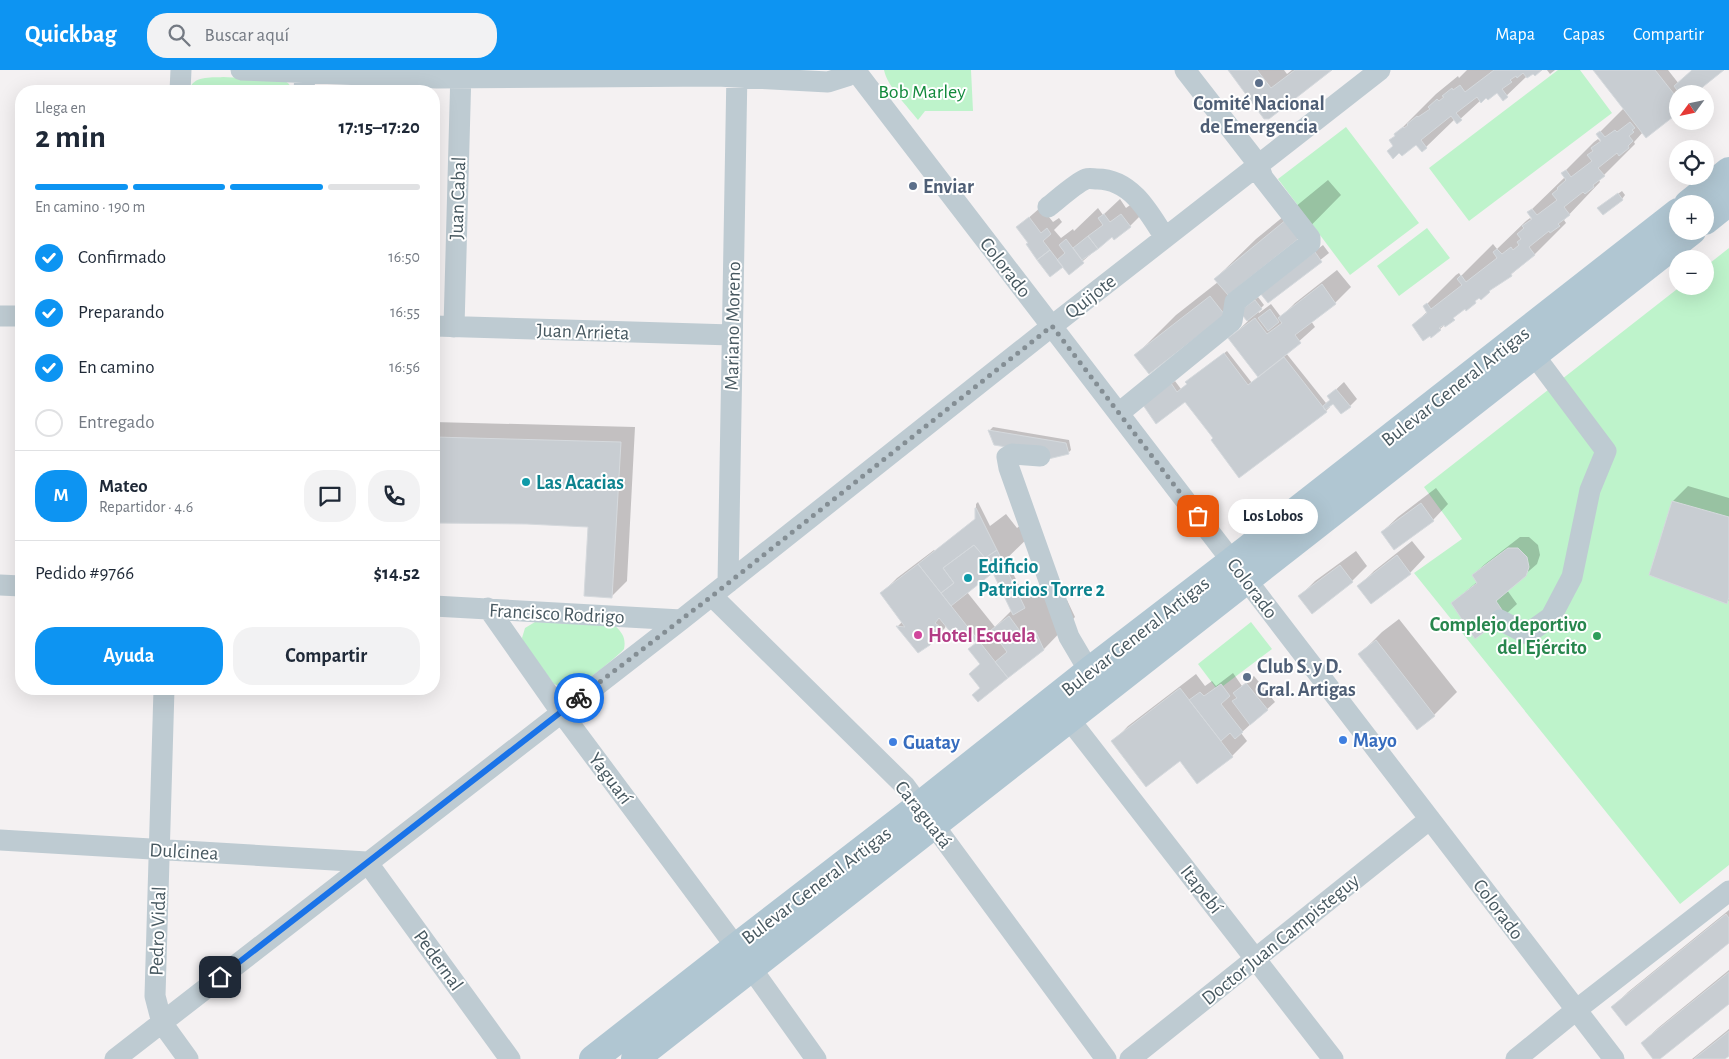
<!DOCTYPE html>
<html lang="es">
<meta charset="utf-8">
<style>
:root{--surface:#fff;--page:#f2f2f3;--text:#1f2937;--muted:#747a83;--line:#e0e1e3;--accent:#0d94f2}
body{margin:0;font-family:"Alegreya Sans",sans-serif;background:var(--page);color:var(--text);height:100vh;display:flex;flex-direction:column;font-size:19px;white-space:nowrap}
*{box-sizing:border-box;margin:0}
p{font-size:16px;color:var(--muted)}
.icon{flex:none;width:28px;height:28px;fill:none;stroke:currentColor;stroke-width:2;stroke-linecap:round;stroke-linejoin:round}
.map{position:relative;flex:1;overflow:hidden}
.drawer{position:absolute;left:15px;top:15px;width:425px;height:610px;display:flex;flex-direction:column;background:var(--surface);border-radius:20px;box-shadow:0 5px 20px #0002}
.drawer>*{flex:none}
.needle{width:32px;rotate:237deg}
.controls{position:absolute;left:1669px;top:15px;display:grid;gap:10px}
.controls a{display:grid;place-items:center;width:45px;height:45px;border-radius:50%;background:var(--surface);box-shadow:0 5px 20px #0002;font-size:25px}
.pin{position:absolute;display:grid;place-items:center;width:42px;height:42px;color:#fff;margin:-21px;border-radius:10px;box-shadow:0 2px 8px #0006}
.courier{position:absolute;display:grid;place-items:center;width:50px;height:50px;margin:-25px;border:4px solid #1a73e8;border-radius:50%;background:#fff;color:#222;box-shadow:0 1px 6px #0007}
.bubble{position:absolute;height:35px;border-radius:18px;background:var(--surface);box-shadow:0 5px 20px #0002;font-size:16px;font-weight:700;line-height:35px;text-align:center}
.overview em{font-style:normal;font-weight:700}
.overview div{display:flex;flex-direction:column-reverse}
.overview{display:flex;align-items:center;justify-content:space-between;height:85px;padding:0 20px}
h1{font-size:32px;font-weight:700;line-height:38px}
.bar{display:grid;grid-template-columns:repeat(4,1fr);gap:8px 5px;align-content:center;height:60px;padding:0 20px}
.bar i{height:6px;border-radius:4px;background:var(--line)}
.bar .active{background:var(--accent)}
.bar p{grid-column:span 4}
.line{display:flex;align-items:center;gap:12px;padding:0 20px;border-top:1px solid var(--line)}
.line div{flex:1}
.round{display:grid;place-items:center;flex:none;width:52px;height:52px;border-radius:20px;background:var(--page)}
ol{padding:0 20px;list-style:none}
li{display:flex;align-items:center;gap:15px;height:55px}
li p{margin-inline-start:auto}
li .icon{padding:5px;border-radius:50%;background:var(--accent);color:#fff;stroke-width:4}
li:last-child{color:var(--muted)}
li i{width:28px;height:28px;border:2px solid var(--line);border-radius:50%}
.cta{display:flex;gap:10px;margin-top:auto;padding:10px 20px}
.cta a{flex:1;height:58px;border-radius:20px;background:var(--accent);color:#fff;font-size:20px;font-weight:700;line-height:58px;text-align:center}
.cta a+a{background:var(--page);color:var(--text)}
header{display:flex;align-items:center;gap:30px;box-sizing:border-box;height:70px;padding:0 25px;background:var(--accent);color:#fff}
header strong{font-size:24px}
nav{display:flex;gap:28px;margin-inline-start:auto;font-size:18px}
.search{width:350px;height:45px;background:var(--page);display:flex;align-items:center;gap:12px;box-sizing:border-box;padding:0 18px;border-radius:20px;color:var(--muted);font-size:19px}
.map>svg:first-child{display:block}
.park{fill:#bef3cb}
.shadow{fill:#0003;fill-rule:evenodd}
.building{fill:#c8cdd2;stroke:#d5d9dd}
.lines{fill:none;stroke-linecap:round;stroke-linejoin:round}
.minor{stroke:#becbd2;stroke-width:21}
.major{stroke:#b0c6d2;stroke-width:28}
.done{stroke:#848e94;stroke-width:5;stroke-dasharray:0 9}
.route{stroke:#1a73e8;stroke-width:6}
.service-dot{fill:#5c6f8a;stroke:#fff;stroke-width:2}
.culture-dot{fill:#0f9aa8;stroke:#fff;stroke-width:2}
.hotel-dot{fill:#d1479c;stroke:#fff;stroke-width:2}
.leisure-dot{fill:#2e9e5b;stroke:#fff;stroke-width:2}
.shop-dot{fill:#3f7fe0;stroke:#fff;stroke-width:2}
.labels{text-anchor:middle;stroke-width:4;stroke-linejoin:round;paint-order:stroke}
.park-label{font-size:20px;fill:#11893b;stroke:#fff}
.service-label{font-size:20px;font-weight:bold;fill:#4e5e75;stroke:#fff;text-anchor:start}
.street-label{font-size:20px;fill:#485961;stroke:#fff}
.culture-label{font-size:20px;font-weight:bold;fill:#0d838f;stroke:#fff;text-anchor:start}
.leisure-label{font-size:20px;font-weight:bold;fill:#27864d;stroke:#fff;text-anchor:end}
.hotel-label{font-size:20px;font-weight:bold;fill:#b23c85;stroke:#fff;text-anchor:start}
.shop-label{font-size:20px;font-weight:bold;fill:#366cbe;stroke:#fff;text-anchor:start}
</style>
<header>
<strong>Quickbag</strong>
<div class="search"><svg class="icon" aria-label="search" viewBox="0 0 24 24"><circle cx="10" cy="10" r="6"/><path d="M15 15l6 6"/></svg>Buscar aquí</div>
<nav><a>Mapa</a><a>Capas</a><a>Compartir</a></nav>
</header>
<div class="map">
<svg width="1729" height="989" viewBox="0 0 1729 989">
<rect width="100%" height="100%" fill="#f4f1f2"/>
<path class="park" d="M884,0H971L973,41H925L918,50C908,37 887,16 884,0Z
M1558,0H1580L1612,43L1469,151L1429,98Z
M223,7L283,10L288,13L294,21H189C193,5 210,8 223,7Z
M1346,57L1419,153L1350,205L1278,109Z
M1427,158L1450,188L1399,226L1377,196Z
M1729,178V795L1680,834L1414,503L1462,469L1424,417L1681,216H1705V197Z
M535,552L615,556C623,563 626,569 624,579C617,587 586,612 577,615C569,618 561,617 554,614L524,574L522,568L525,558Z
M1251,552L1272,579L1223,616L1221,614L1216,618L1198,594Z"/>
<path class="shadow" d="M1230,0H1284L1287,4L1292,0H1330L1268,48Z
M1467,0H1540L1527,6L1503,29L1498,21L1481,30L1457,52L1455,49L1426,77L1416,73L1394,75L1396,64L1436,24L1458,6L1459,8Z
M1547,0H1555L1550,4Z
M1594,0H1668L1679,14L1692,0H1722L1692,24H1678V41L1643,62L1634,72L1635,74L1599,110L1600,112L1564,150L1566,153L1535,184L1502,212L1501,210L1489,221L1465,238L1440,259L1413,255L1428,241L1424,237L1456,205L1459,203L1461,206L1493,174L1497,179L1526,151L1530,148L1531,149L1533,147L1529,142L1565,107L1563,103L1594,72L1598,69L1600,71L1602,70L1598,64L1624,38Z
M1328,110L1341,125L1224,244L1136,285L1176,245L1218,212L1215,209L1256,169Z
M1622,121L1625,125L1622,129L1602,135Z
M1120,129L1126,138L1137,130L1145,141L1130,156L1113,165L1069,203L1063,195L1029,172L1018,157L1041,137L1053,152L1059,148L1062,152L1054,160L1061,168L1073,159L1074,161L1098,138L1103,145Z
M1323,175L1329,183L1268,232L1270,216Z
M1337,200L1351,217L1335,233L1311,251L1315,257L1286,283L1326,333L1331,329L1329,326L1344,312L1357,329L1350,336L1333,332L1328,336L1330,337L1326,341L1240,406L1214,368L1185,330L1148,332L1175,311L1181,319L1188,314L1190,309L1227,281L1252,313L1260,307L1230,268L1248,251L1241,241L1258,227L1264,235L1258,241L1259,243L1271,234L1281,247L1295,233Z
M434,352L635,357L627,511L611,527L589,456L527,453L434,452Z
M993,357L1069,370L1071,380L1068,383L995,374L990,360Z
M1688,416L1729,428V530L1727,532L1673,431Z
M1436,418L1448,434L1433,450L1382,462L1398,447Z
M978,432L990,456L1006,444L1017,458L1029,449L1035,461L996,499V502L1008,493L1025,528L1041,515L1057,538L1067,530L1075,547L1044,579L1007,607L981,618L970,604L981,593L977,572L967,560L946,554L945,558L929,574L898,556L903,551L882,523L897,508L934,480L935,481L976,449V434ZM993,501L1012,540L995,557L967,522Z
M1520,467H1529L1538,475L1540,485L1537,494L1507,520L1517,534L1505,545L1452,533L1477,512L1473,505L1485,494Z
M1412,471L1425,487L1410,503L1359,516L1374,501Z
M1356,481L1367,496L1352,511L1300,526L1315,511Z
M1399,549L1457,622L1434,645L1417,658L1360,584L1382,562Z
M1233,603L1242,616L1254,606L1275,632L1241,663L1247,671L1232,686L1180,690L1113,672L1128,656L1196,604L1205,616L1212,611L1216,616Z
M1729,840V872L1613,937L1628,922Z
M1729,900V932L1658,989H1655L1642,973L1658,958Z
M1729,959V984L1723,989H1692Z"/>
<path class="building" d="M1228,0H1257L1271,18L1295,0H1332L1269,49H1264Z
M1494,0H1542L1535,6L1533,4L1527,8L1523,3L1517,8L1516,6L1510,10L1512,12L1502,19L1508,27L1503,31L1497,23L1488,30L1486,28L1481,33L1477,27L1456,43L1462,50L1457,54L1451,46L1421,70L1427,78L1422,82L1416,75L1402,86L1399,83L1393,89L1387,81L1393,76L1389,70L1395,66L1394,64L1403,57L1404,58L1408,55L1407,54L1417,46L1418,47L1430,39L1428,37L1437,29L1439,31L1444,27L1442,26L1452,18L1453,20L1460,15L1465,22Z
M1593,0H1655L1678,29V43L1646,68Z
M1692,0H1724L1694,24H1688L1686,21L1680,24L1674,16Z
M1630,52L1635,58L1632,60L1634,62L1629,66L1633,71L1628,76L1629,78L1619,86L1617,83L1598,98L1605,106L1593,115L1594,117L1585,124L1583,122L1564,137L1570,145L1558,154L1560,156L1550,163L1549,161L1529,177L1535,185L1511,204L1512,206L1489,221L1490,222L1481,230L1479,228L1475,231L1476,233L1466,241L1465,239L1453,248L1455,250L1445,257L1444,255L1439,258L1441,260L1431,268L1430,266L1423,271L1412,255L1427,243L1423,236L1427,233L1431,239L1462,215L1457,209L1461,205L1466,212L1497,188L1493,182L1497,179L1502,184L1511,177L1513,180L1519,175L1517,172L1521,169L1517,164L1524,158L1522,156L1532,149L1527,142L1532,139L1537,145L1557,130L1552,124L1558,119L1557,118L1566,110L1561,103L1566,100L1571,107L1592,91L1587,85L1593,81L1591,78L1601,71L1596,64L1600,61L1605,67L1615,60L1617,62Z
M1618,123L1623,130L1603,145L1597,138Z
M1104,144L1110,152L1121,144L1131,157L1114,170L1112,167L1098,179L1088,166L1103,155L1098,148Z
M1029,147L1041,163L1047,158L1051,164L1043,171L1050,180L1037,190L1026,174L1028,173L1016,157Z
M1287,149L1302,166L1228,225L1214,209Z
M1088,166L1098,179L1082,190L1073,178Z
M1066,169L1084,193L1069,205L1057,190L1065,183L1059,175Z
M1050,180L1063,197L1050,207L1037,190Z
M1315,182L1322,192L1268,233L1260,223Z
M1322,214L1336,234L1295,265L1301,273L1258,307L1228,268L1255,248L1267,264L1282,253L1278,248Z
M1210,226L1225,245L1149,304L1134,285Z
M1255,230L1262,239L1247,251L1239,241Z
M1270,239L1279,252L1268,261L1258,248Z
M1224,283L1248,315L1284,287L1327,342L1239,408L1211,370L1213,368L1185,332L1156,354L1143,335L1171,313L1177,322L1187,314L1185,312Z
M1336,319L1351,337L1341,344L1333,334L1325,340L1323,336L1330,330L1327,326Z
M988,360L1066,373L1069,384L1044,390L1043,383L994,375Z
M434,367L621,372L612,528L584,526L588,457L527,454L434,453Z
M1672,431L1729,447V527L1727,534L1649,505Z
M1421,433L1434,451L1394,480L1381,462Z
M975,438H976L997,480L985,488L974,475L943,498L954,513L941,523L918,494L975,449Z
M974,475L985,488L997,480L1004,494L951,536L941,523L954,513L943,498Z
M1508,478H1518L1527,487L1529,497L1526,506L1496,531L1506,546L1475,569L1451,533L1477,513L1472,505Z
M1397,485L1411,504L1371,534L1357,516Z
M918,494L1008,608L978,632L972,625L980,618L969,604L980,594L968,579L976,573L967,562L957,570L939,548L935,553L939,556L932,560L930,575L918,583L896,556L905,557L880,523Z
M1004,494L1025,538L1013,545L993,503Z
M1340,495L1353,512L1312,544L1298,526Z
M1009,546L1025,568L1035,560L1044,580L1008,608L995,592L1007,582L991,560Z
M1376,570L1435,646L1417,660L1358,584Z
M1246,613L1268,640L1250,655L1232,631L1237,628L1233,623Z
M1221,614L1230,626L1221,634L1243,662L1235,669L1230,663L1221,671L1189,630L1200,622L1204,626Z
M1180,618L1233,687L1197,714L1180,691L1146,717L1111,671Z
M1726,844L1729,848V873L1626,956L1611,937Z
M1729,902V934L1660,989H1653L1641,973Z
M1729,961V986L1725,989H1694Z"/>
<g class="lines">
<path class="minor" d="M241,0L437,8L717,6L828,12L847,6L855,0
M855,0L1614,989
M180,21L181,0
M304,21L305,3
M1048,137C1056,131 1077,112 1086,109C1089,108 1094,109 1097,109C1131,109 1149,142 1165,168
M0,246H21
M434,256L732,265
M454,257L461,0
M1119,343L1232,251L1235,232L1310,173V168L1263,108L1258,94L1185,0
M1040,386L1012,384L1007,387L1009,398L1069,567L1089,601
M728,513L737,0
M0,515L21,516
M712,526L905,716L1106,989
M434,536L681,550
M488,538L561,642L736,877
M1500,550L1527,564L1551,547L1572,507L1590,420L1606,381L1534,285
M164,619L155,926L162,953L188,989
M1069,649L1333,989
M0,770L367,792
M367,792L510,989
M751,898L816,989
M115,989L681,550L1052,256L1380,0
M1130,989L1430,749
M1516,989L1576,940L1729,821"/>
<path class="major" d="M1688,134L1729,101
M1705,151L1729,132
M593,989L736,877L920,735L1089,601L1232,491L1678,142
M635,989L1692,161"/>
</g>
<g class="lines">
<path class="done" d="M579,628L712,526L1052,256L1198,446"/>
<path class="route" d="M220,907L579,628"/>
</g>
<g class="service-dot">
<circle cx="1259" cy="13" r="5"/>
<circle cx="913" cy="116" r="5"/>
<circle cx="1247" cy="607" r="5"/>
</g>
<g class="culture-dot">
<circle cx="526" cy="412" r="5"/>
<circle cx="968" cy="508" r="5"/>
</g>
<circle class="hotel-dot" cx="918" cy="565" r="5"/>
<circle class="leisure-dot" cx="1597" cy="566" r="5"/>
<g class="shop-dot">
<circle cx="1343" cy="670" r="5"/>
<circle cx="893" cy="672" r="5"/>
</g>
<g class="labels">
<g class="park-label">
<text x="922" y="28">Bob Marley</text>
</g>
<g class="service-label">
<text x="1259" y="40" text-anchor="middle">Comité Nacional<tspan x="1259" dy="23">de Emergencia</tspan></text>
<text x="923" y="123">Enviar</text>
<text x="1257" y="603">Club S. y D.<tspan x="1257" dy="23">Gral. Artigas</tspan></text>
</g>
<g class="street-label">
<text transform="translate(457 128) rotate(-88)" y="7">Juan Cabal</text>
<text transform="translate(1006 197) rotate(52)" y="7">Colorado</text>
<text transform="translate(1090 226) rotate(-38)" y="7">Quijote</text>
<text transform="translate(732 256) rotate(-89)" y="7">Mariano Moreno</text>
<text transform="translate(583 261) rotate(2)" y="7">Juan Arrieta</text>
<text transform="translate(1455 316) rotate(-38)" y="7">Bulevar General Artigas</text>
<text transform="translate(1253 518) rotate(53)" y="7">Colorado</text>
<text transform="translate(557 543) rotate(3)" y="7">Francisco Rodrigo</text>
<text transform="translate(1135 566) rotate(-38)" y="7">Bulevar General Artigas</text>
<text transform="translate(611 708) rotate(53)" y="7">Yaguarí</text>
<text transform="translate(924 744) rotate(52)" y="7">Caraguatá</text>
<text transform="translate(184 781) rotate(3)" y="7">Dulcinea</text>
<text transform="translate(816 815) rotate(-37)" y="7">Bulevar General Artigas</text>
<text transform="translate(1202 819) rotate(52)" y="7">Itapebí</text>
<text transform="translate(1499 839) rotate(53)" y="7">Colorado</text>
<text transform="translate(157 861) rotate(-88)" y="7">Pedro Vidal</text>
<text transform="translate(1280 869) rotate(-39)" y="7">Doctor Juan Campisteguy</text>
<text transform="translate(439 890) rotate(54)" y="7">Pedernal</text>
</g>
<g class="culture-label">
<text x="536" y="419">Las Acacias</text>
<text x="978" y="503">Edificio<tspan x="978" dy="23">Patricios Torre 2</tspan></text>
</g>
<g class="leisure-label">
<text x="1587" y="561">Complejo deportivo<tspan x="1587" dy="23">del Ejército</tspan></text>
</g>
<g class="hotel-label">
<text x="928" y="572">Hotel Escuela</text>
</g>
<g class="shop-label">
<text x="1353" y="677">Mayo</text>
<text x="903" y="679">Guatay</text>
</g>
</g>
</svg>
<div class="controls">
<a><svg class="needle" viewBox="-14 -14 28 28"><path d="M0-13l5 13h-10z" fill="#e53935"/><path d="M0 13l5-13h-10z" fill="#747a83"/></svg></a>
<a><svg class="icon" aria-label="locate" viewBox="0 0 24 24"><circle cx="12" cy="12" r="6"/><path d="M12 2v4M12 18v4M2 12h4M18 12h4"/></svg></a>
<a>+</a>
<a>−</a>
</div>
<div class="pin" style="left:1198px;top:446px;background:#ea580c"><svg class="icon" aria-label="bag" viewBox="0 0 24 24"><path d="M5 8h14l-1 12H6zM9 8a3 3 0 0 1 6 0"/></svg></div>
<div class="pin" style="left:220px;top:907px;background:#1f2937"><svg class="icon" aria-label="home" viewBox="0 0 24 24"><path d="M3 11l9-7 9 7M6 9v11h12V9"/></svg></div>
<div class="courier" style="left:579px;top:628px"><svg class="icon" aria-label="bike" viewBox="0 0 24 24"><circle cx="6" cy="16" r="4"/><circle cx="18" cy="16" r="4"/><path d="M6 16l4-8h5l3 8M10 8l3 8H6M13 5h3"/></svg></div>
<div class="bubble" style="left:1228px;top:429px;width:90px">Los Lobos</div>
<section class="drawer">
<div class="overview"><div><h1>2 min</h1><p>Llega en</p></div><em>17:15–17:20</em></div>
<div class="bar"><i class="active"></i><i class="active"></i><i class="active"></i><i></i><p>En camino · 190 m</p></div>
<ol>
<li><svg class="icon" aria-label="check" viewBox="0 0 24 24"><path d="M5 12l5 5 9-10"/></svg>Confirmado<p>16:50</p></li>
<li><svg class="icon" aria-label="check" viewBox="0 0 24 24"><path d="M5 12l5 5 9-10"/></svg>Preparando<p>16:55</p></li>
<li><svg class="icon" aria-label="check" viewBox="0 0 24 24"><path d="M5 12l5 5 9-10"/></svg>En camino<p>16:56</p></li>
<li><i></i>Entregado</li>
</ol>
<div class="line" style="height:90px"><b class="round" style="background:var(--accent);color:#fff">M</b><div><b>Mateo</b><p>Repartidor · 4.6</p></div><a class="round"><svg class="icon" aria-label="chat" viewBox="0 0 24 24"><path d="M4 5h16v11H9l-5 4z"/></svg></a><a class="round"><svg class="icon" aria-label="phone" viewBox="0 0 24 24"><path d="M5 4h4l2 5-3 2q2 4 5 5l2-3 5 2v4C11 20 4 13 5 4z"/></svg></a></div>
<div class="line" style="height:65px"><div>Pedido #9766</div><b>$14.52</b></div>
<div class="cta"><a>Ayuda</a><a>Compartir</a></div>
</section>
</div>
